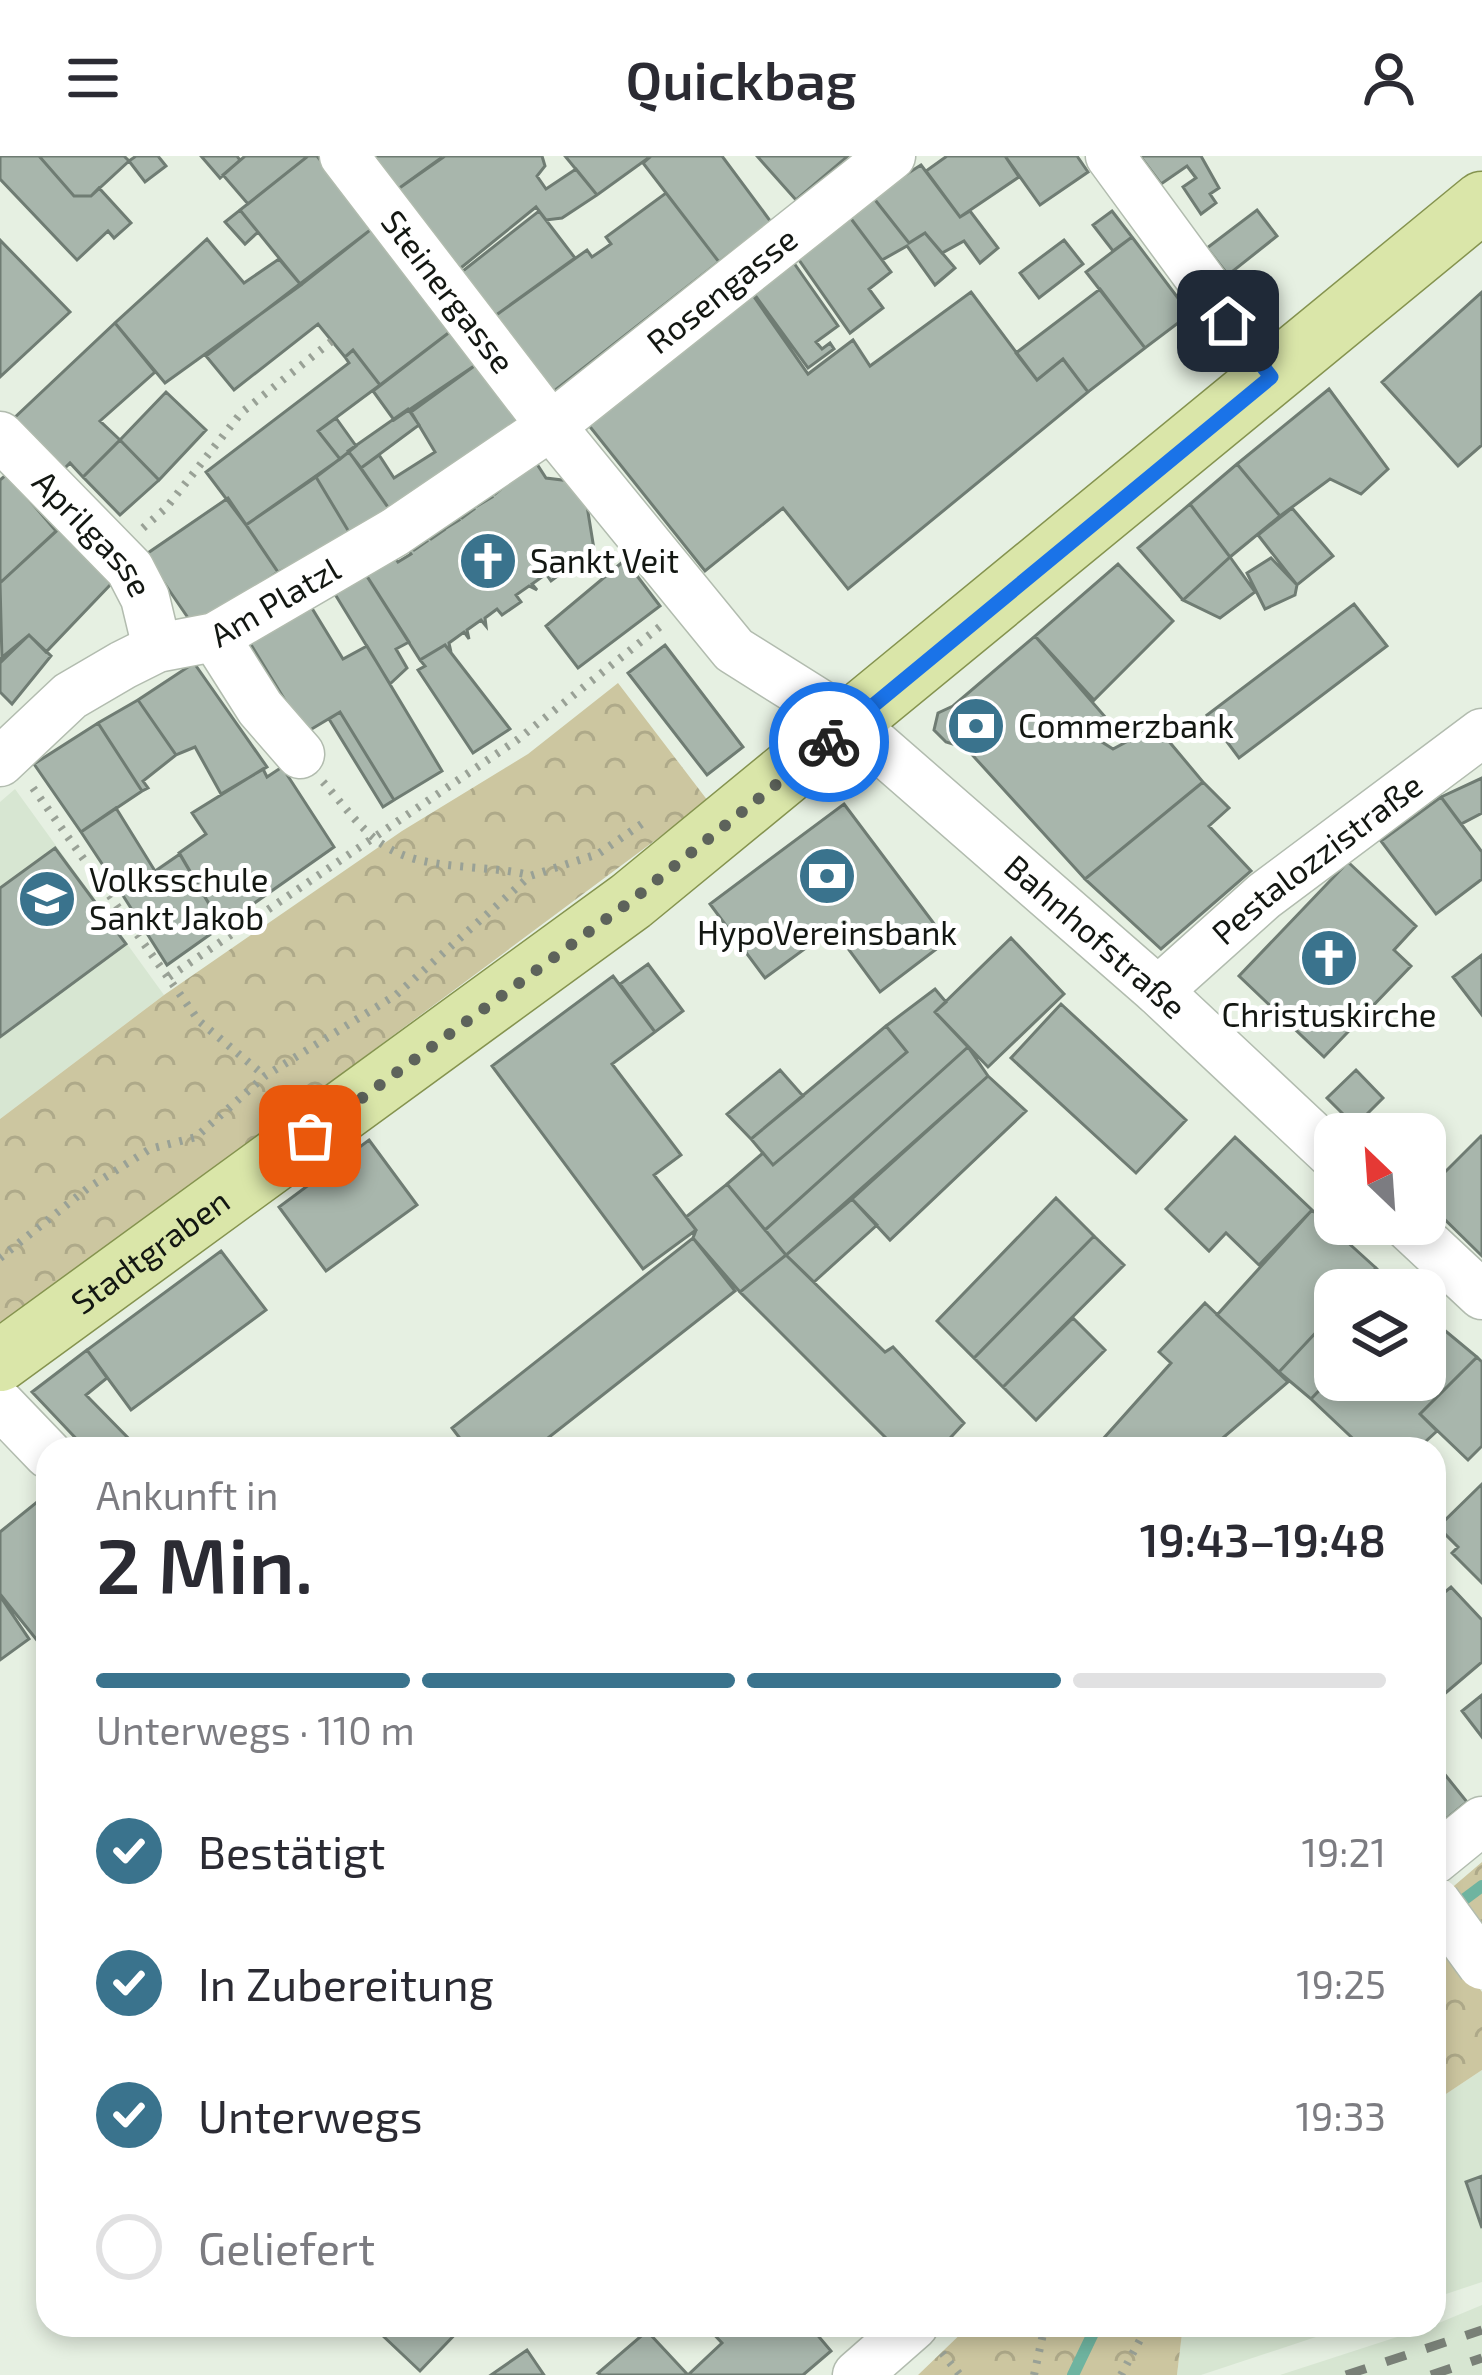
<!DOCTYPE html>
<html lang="de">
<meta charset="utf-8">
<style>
:root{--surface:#fff;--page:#f2f2f3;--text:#2b2b33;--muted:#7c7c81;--line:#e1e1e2;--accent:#3a738d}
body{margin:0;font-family:"Exo 2",sans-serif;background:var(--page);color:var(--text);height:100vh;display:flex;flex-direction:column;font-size:45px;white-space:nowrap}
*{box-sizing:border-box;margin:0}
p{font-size:39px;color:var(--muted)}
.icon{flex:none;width:66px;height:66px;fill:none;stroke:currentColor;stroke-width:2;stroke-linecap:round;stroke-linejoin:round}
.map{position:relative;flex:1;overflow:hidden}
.sheet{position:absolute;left:36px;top:1281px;width:1410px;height:900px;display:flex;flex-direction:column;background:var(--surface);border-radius:36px;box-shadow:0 6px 18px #0003}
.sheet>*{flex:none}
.needle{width:78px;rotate:335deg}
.tools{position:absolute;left:1314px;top:957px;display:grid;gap:24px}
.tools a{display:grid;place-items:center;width:132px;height:132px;border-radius:24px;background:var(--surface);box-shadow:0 6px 18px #0003;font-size:60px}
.pin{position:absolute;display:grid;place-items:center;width:102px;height:102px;color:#fff;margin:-51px;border-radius:24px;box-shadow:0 6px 18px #0006}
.courier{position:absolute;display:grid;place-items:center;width:120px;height:120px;margin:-60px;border:9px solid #1a73e8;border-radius:50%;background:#fff;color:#222;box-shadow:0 3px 15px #0007}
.head em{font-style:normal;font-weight:600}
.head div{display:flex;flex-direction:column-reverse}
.head{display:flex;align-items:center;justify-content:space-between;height:204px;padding:0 60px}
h1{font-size:78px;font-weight:600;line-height:90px}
.bar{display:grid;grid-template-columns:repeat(4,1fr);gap:18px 12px;align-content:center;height:144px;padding:0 60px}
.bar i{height:15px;border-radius:9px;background:var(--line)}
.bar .selected{background:var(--accent)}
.bar p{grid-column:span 4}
ol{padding:0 60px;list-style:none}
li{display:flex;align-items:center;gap:36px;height:132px}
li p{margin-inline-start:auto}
li .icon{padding:12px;border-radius:50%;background:var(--accent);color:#fff;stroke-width:4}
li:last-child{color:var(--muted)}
li i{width:66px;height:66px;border:6px solid var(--line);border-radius:50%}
header{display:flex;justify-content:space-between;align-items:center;height:156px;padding:0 60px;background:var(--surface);font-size:54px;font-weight:600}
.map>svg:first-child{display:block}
.built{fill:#d7e6d2}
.park{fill:url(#park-crowns)}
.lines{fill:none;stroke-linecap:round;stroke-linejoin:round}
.stream{stroke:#6fb4a0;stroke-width:12}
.building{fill:#a8b6ac;stroke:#6f7c73;stroke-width:3}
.minor-casing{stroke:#b2bcaf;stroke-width:51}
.major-casing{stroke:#85934f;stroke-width:63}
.path{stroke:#99a196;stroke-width:8;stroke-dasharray:3 9;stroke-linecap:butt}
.minor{stroke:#fff;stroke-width:48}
.major{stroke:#dae6a9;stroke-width:60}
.rail{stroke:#798077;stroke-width:9;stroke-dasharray:21 21;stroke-linecap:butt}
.minor-bridge-casing{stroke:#b2bcaf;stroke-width:51;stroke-linecap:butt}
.minor-bridge{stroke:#fff;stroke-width:48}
.done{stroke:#5d635b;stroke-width:12;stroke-dasharray:0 21.6}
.route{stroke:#1a73e8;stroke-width:15}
.labels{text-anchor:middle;stroke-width:10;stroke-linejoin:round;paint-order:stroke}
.street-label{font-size:33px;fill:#131712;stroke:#fff}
.poi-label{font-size:33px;fill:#131712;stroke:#fff;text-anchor:start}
</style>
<header><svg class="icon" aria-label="menu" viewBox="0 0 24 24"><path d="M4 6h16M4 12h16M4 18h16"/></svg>Quickbag<svg class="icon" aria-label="person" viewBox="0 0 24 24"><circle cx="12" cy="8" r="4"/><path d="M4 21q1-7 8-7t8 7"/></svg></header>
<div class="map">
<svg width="1482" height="2219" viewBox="0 0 1482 2219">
<defs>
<pattern id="park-crowns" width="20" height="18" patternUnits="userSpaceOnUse" patternTransform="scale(3)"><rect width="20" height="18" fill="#ccc6a0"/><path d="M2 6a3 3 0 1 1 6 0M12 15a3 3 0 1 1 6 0" fill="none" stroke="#aea989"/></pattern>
</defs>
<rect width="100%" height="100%" fill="#e6f0e2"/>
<path class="built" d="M15,633L164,839L0,963V646Z
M1482,1914V2126L1434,2142V1946Z
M1482,2149V2219H1280L1434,2169Z
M1183,2169H1352L1201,2219H1177Z"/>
<path class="park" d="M618,527L708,645L43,1140L0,1166V963L164,839L402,675L528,598Z
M1482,1706V1775L1453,1795L1482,1836V1914L1434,1946V1747Z
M970,2169H1183L1177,2219H918Z"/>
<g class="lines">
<path class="stream" d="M1454,1751L1482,1730
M1073,2219L1097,2169"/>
</g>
<path class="building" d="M0,0H39L74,40H91L99,32L131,67L114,82L108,75L77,104L0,23Z
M39,0H124L129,5L91,40H74Z
M136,0H158L166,10L145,26L129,5Z
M201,0H237L240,4L220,22Z
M245,0H308L248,48L223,19Z
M308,0H317L374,71L301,129L240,54Z
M372,0H440L441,2L398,33Z
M445,0H542L545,10L537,20L546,33L576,13L597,39L562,62L546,64L536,51L457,115L398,33Z
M565,0H651L597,39Z
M651,0H722L771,66L719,106L643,7Z
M757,0H848L796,44Z
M947,0H1005L1019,21L960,61L926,15Z
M1005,0H1077L1088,16L1040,49Z
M1140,0H1201L1219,32L1210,38L1216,47L1201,58L1183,31L1196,22L1187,10L1161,28Z
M921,9L960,61L970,55L998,92L980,107L964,85L942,97L925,77L909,87L872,40Z
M666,37L719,106L549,239L492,162L587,94L592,101L611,88L606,81Z
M872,40L909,87L925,77L955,112L935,129L907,90L882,104L846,56Z
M240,54L258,76L245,88L225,66Z
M1257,54L1277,80L1228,119L1207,92Z
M539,55L575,102L492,162L459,118Z
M1112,55L1132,81L1113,95L1093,69Z
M849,60L891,116L869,133L883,152L850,177L797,101Z
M374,71L451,175L380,229L353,194L345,201L318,168L234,234L206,200Z
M1132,81L1190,158L1145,192L1086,116Z
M207,83L244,127L279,103L301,129L165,227L115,167Z
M0,84L70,156L0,221Z
M1064,84L1083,108L1039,142L1020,117Z
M789,100L838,170L816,186L822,193L830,187L834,193L808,212L749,131Z
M1100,133L1145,192L1088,236L1063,203L1037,224L1016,197Z
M971,136L1037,224L1063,203L1088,236L848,433L783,352L705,415L587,267L752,138L808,218L853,184L870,210Z
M1482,136V289L1458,310L1382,226Z
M115,167L155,216L100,265L120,284L83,321L70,307L62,315L11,265Z
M451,175L477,208L394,264L373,235Z
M353,194L380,229L318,275L340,303L246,369L206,316L349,207L345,201Z
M477,208L519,263L392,357L361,312L379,299L394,322L435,296L411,256Z
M1329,233L1388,313L1361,338L1330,323L1280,360L1237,308Z
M166,236L206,274L159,324L120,284Z
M408,253L419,269L361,312L348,295Z
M336,262L356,290L340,303L318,275Z
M120,284L159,324L120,359L83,321Z
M349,296L392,357L352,381L316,321Z
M535,305L546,322L570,325L587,350L594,393L551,425L546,418L532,428L537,434L529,430L516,439L521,446L502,459L497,453L485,462L486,470L481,464L467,474L469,483L464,476L449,487L451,496L445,489L420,504L363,414L393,399L398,406L411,398L406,391L414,394L427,385L423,378L431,383L444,374L439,368L446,372L459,364L454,357L462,362L474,353L470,346L477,350L492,341L487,334L495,338Z
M1237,308L1280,360L1230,401L1190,348Z
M7,318L56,375L0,427V324Z
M316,321L352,381L278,416L246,369Z
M228,342L278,416L195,472L145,399Z
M1190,348L1230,401L1183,444L1138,392Z
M1292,352L1333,400L1297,429L1258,379Z
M61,371L112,427L46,496L29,479L2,505L0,427Z
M1230,401L1255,436L1220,462L1183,444Z
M1271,402L1297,429L1295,439L1265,453L1247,417Z
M625,404L660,450L578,512L546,470Z
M1118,408L1173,465L1094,544L1035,480Z
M363,414L409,486L396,493L407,512L390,528L333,435Z
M1354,448L1387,490L1239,602L1207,559Z
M310,449L343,503L367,490L442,615L394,644L340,556L305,577L250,487Z
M29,479L51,500L12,548L0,536V503Z
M1035,480L1113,570L1102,586L1113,593L1156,570L1203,626L1085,723L966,592L946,586L934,574L938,557L953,550Z
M445,489L510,573L473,597L418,514L425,510L420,504Z
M665,489L743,591L707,619L628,517Z
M194,507L267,611L221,638L195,591L176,599L138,544Z
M138,544L176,599L143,625L148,632L142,635L98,567Z
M340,556L394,644L383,651L329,563Z
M98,567L142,635L81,676L34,608Z
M282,611L334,691L222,770L179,697L206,678L192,657L263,613L267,621Z
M1482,622V657L1461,668L1441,641Z
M1203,626L1229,652L1209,670L1251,715L1161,793L1085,723Z
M1441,641L1482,696V723L1436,758L1381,685Z
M844,648L947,785L880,836L833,772L765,822L710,748Z
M116,652L155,715L122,738L81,676Z
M55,692L126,788L0,881V732Z
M180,698L222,770L167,809L122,738Z
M1348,706L1416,770L1394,794L1411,810L1324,901L1239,820Z
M1011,782L1064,838L988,911L935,856Z
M1482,799V859L1453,821Z
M648,808L683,855L655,876L620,828Z
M613,820L655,876L612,908L681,999L654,1019L696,1074L643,1113L492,910Z
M935,833L946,846L935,856L968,891L765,1074L727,1028L763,997L773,1009L907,896L886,870Z
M1061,848L1186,964L1136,1017L1011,902Z
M886,870L907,896L773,1009L751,983Z
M968,891L988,920L786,1099L765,1074Z
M780,914L803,940L751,983L727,958Z
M1356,914L1383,942L1355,970L1327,942Z
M988,920L1026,955L890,1084L852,1043Z
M1481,980L1482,981V1100L1425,1044V1036Z
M1235,981L1312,1054L1259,1109L1226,1077L1209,1095L1166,1053Z
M369,984L417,1049L326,1115L279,1051Z
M727,1028L786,1099L740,1136L693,1082L696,1074L686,1061Z
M1056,1042L1094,1080L974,1202L937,1165Z
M852,1043L877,1069L814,1126L786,1099Z
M1312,1054L1376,1112L1356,1134H1335V1156L1279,1216L1217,1159Z
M1094,1080L1124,1109L1003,1231L974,1202Z
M693,1082L735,1135L534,1293H468L452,1272Z
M221,1095L266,1154L131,1254L87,1194Z
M786,1099L885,1196L893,1191L964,1267L940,1293H897L740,1136Z
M1376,1112L1398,1134H1356Z
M1205,1147L1288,1226L1210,1293H1094L1171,1207L1159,1196Z
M1335,1156V1218L1311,1243L1279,1216Z
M1425,1158L1477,1201L1420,1258L1437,1275L1424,1287L1431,1293H1364L1311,1243L1335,1218V1224H1425Z
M1073,1162L1105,1194L1036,1264L1003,1231Z
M87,1194L107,1222L86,1239L132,1286L124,1293H86L32,1236Z
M1477,1201L1482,1206V1290L1468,1304L1420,1258Z
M1482,1328V1427L1452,1397L1458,1391L1438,1371Z
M42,1342L48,1349V1498L0,1438V1376Z
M1451,1431L1482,1464V1506L1436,1545L1434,1445Z
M0,1440L29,1483L0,1504Z
M1482,1539V1581L1462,1555Z
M1434,1605L1467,1646L1434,1673Z
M1482,2020V2072L1466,2026Z
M391,2169H464L420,2215L382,2179Z
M713,2169H809L831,2195L803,2219H688L722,2187L709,2173Z
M647,2175L688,2219H601L598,2217Z
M527,2194L544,2219H491Z"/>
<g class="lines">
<g class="minor-casing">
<g id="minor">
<path id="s1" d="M344,0L551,270L734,494L852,568L1158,835L1335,1001"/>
<path d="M1110,0L1272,221"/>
<path id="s2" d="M0,280L130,413L145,442L157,492"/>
<path d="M215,481L260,552L300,598"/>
<path id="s3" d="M0,606L70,540L123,509L157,492L215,481L395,376L551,270L891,0"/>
<path id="s4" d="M1158,835L1264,740L1482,577"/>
<path d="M1406,1068L1482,1139"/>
<path d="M0,1248L48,1298"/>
<path d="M1434,1704L1482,1665"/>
<path d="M857,2219L914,2169"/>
</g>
</g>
<g class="major-casing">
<g id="major">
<path id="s5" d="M0,1205L631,745L1482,46"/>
</g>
</g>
<path class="path" d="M143,372L166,352L241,257L332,185
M323,626C344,649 363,678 390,693C430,715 485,708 529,719
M33,632L199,865L265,920
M169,821L517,584L662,469
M0,1102L88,1032L150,993L196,981L265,920L396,839L530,720L598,698L643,667
M942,2197L960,2219
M1034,2219L1045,2169
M1121,2219L1148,2169"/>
<use href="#minor" class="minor"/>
<use href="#major" class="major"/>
<path class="rail" d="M1346,2219L1482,2174
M1431,2219L1482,2202"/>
<g class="minor-bridge-casing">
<path id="minor-bridge" d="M1436,1746L1482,1809"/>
</g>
<use href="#minor-bridge" class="minor-bridge"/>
</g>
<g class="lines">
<path class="done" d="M310,980L631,745L829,586"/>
<path class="route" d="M829,586L1271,221L1228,165"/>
</g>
<defs>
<g id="church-disc" transform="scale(3)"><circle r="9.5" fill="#3a738d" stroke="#fff"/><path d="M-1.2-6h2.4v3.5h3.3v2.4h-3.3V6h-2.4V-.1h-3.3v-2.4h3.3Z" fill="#fff"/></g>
<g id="bank-disc" transform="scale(3)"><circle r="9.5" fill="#3a738d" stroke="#fff"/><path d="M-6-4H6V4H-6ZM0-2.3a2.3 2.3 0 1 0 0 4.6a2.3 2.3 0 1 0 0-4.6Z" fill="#fff"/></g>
<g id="school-disc" transform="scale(3)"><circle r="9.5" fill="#3a738d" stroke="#fff"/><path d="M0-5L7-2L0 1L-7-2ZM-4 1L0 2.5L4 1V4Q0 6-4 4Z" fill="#fff"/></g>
</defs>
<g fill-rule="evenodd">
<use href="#church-disc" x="488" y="405"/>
<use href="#bank-disc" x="976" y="570"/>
<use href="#bank-disc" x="827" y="720"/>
<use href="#school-disc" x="47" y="743"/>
<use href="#church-disc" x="1329" y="802"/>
</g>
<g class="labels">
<g class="street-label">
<text dy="12" stroke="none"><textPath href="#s3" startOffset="870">Rosengasse</textPath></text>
<text dy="12" stroke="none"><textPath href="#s1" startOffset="171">Steinergasse</textPath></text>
<text dy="12" stroke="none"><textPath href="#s2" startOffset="135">Aprilgasse</textPath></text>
<text dy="12" stroke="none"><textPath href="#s3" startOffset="324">Am Platzl</textPath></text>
<text dy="12" stroke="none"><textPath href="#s4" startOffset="207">Pestalozzistraße</textPath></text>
<text dy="12" stroke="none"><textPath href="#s1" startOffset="1092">Bahnhofstraße</textPath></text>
<text dy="12" stroke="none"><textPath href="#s5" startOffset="186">Stadtgraben</textPath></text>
</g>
<g class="poi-label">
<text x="530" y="417">Sankt Veit</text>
<text x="1018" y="582">Commerzbank</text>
<text x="89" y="736">Volksschule<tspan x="89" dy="38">Sankt Jakob</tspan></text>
<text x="827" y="789" text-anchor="middle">HypoVereinsbank</text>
<text x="1329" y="871" text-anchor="middle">Christuskirche</text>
</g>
</g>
</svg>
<div class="tools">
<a><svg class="needle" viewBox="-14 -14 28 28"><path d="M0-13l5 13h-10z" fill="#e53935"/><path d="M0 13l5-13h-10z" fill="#7c7c81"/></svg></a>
<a><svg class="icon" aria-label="layers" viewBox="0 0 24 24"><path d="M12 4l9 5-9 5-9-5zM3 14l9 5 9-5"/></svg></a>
</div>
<div class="pin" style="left:310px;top:980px;background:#ea580c"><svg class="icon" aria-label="bag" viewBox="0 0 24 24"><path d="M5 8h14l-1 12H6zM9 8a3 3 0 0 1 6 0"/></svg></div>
<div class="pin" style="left:1228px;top:165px;background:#1f2937"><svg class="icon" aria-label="home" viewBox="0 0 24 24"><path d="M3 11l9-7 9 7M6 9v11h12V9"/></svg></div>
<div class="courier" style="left:829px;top:586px"><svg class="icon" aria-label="bike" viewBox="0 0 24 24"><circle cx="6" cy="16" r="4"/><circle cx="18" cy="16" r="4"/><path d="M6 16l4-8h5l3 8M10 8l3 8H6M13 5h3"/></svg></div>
<section class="sheet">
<div class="head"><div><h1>2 Min.</h1><p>Ankunft in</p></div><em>19:43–19:48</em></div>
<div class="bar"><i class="selected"></i><i class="selected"></i><i class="selected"></i><i></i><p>Unterwegs · 110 m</p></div>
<ol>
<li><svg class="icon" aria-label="check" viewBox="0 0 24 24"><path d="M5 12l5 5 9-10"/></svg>Bestätigt<p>19:21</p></li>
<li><svg class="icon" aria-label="check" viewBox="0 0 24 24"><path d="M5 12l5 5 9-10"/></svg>In Zubereitung<p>19:25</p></li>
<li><svg class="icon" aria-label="check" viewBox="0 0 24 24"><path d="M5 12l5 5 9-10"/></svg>Unterwegs<p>19:33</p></li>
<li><i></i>Geliefert</li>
</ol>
</section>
</div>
